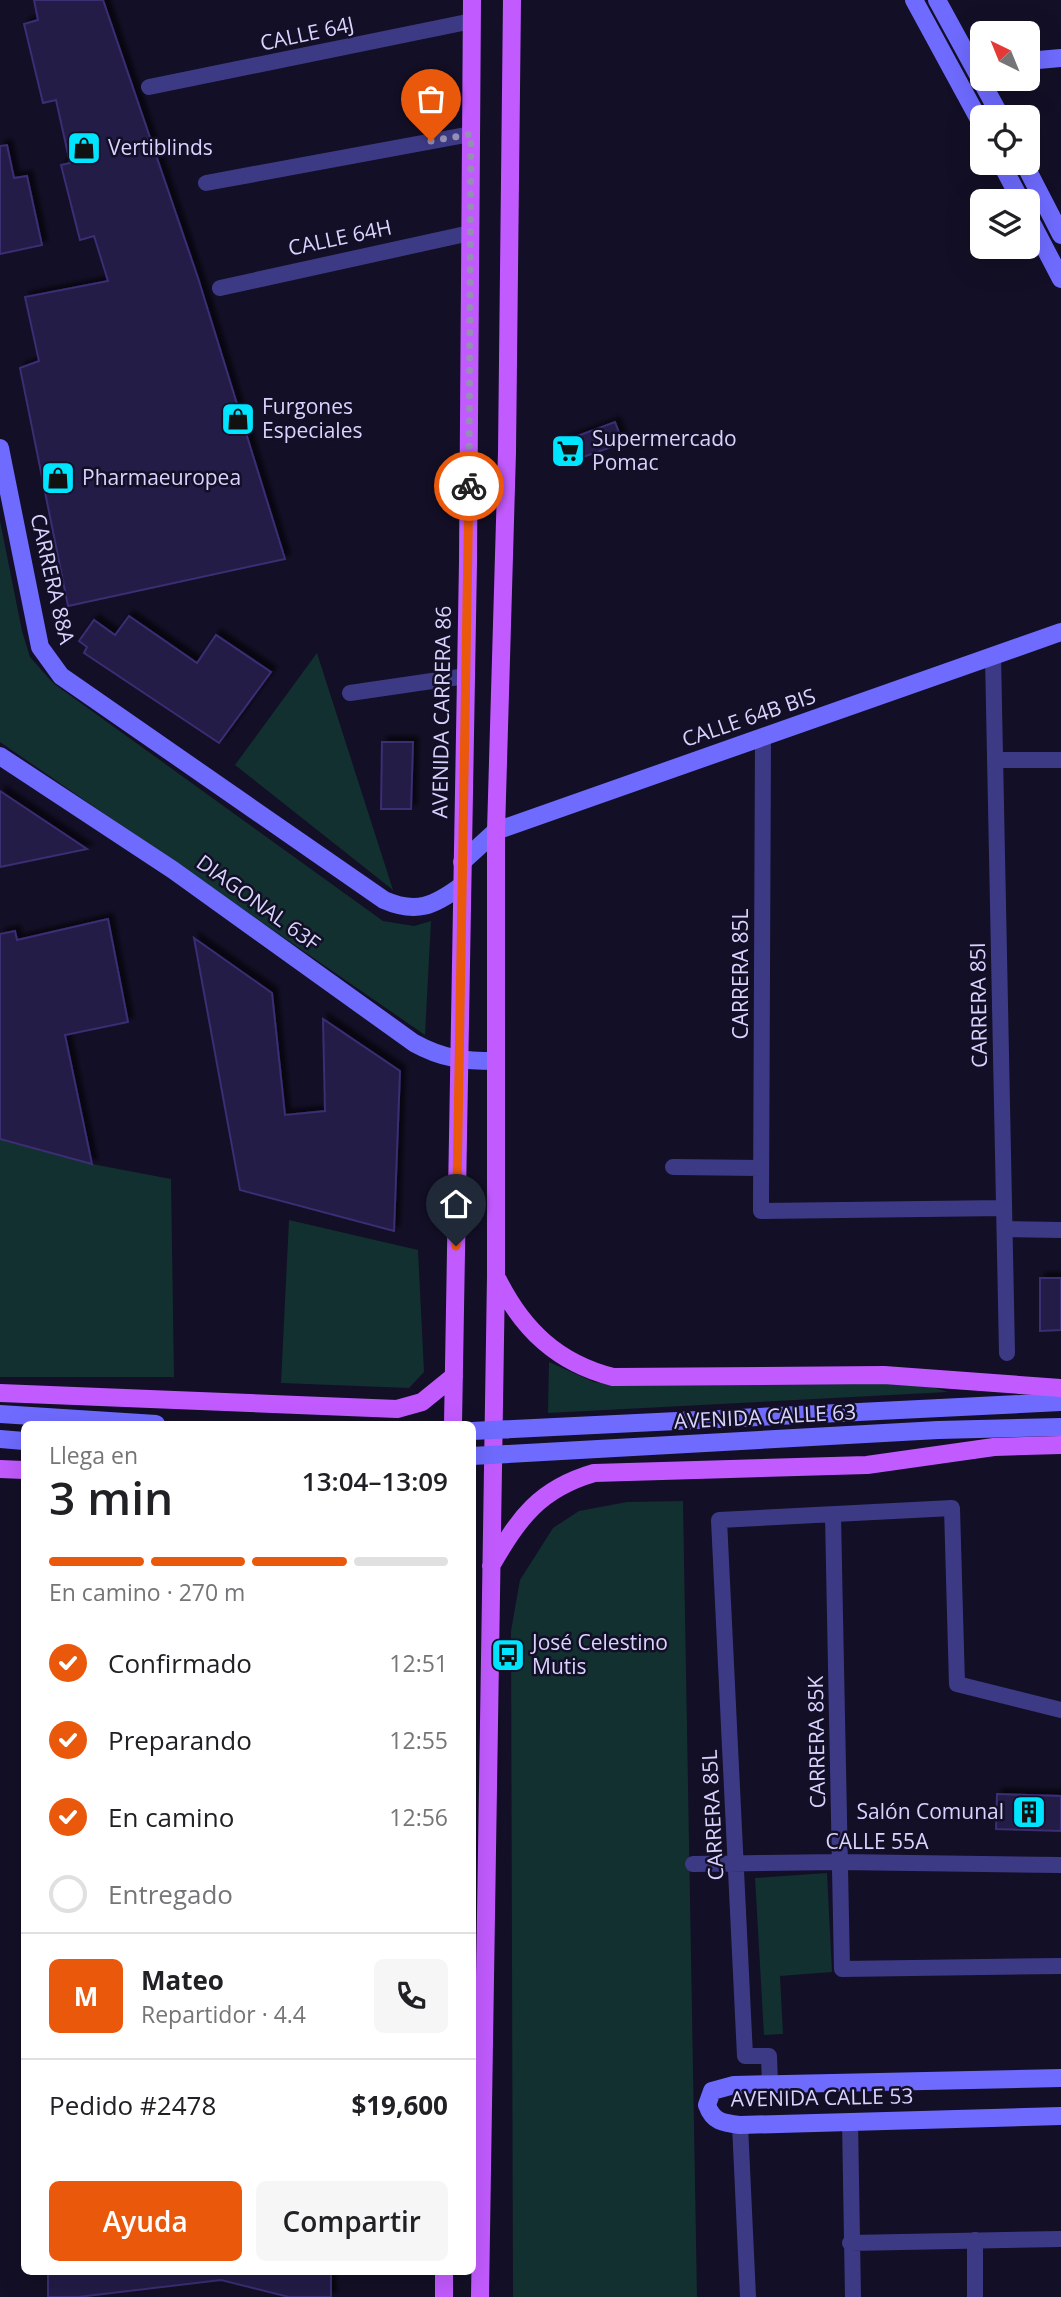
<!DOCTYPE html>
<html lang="es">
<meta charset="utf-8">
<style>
:root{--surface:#fff;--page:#f6f6f6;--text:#202124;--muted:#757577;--line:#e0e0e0;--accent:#ea580c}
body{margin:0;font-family:"Open Sans",sans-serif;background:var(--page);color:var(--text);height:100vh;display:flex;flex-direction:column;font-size:26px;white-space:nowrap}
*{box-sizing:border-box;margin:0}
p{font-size:23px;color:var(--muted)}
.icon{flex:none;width:38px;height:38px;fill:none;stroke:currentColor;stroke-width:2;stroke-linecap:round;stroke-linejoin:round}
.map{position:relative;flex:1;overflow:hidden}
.drawer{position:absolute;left:21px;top:1421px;width:455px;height:854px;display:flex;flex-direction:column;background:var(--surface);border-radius:10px;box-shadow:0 7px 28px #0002}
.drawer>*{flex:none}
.needle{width:46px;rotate:317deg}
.controls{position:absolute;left:970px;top:21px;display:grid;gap:14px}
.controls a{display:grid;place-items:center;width:70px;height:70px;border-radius:10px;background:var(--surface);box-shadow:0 7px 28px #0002;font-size:35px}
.pin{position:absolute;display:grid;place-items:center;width:60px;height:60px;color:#fff;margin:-72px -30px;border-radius:50% 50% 50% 0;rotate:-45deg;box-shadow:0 0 7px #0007}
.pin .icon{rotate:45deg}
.courier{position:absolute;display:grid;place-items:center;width:70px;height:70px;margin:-35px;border:5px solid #ea580c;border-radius:50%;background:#fff;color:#222;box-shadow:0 2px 9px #0007}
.summary em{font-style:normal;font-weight:600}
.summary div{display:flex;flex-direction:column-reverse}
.summary{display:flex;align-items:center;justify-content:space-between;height:119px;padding:0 28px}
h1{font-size:46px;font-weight:600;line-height:52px}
.bar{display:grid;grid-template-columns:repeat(4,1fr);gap:10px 7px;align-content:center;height:84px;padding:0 28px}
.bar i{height:9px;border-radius:5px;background:var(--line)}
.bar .active{background:var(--accent)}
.bar p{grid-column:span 4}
.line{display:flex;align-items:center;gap:18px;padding:0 28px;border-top:2px solid var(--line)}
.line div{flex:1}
.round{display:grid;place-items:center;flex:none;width:74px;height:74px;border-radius:10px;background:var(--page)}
ol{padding:0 28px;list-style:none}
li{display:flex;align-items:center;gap:21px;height:77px}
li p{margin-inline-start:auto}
li .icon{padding:7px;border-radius:50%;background:var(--accent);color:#fff;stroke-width:4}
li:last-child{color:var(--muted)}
li i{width:38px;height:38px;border:4px solid var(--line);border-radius:50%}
.button{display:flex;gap:14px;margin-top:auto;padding:14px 28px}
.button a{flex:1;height:80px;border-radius:10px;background:var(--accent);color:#fff;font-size:28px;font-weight:600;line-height:80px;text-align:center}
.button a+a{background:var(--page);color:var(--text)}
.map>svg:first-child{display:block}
.green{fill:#12302f}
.building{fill:#241b47;stroke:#3b2d73;stroke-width:2;filter:url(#shadow)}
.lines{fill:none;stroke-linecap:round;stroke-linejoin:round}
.street{stroke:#3d3a85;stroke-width:16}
.secondary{stroke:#6f6bff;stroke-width:18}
.primary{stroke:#c25bff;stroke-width:18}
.secondary-bridge{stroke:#6f6bff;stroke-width:18}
.done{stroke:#948fb3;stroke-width:7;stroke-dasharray:0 12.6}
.route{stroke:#ea580c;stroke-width:9}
.labels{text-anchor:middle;stroke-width:5;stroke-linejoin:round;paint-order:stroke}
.street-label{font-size:21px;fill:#d9d4ff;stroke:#130f26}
.poi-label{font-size:21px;fill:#d9d4ff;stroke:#130f26;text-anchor:start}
</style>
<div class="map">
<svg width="1061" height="2297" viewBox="0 0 1061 2297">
<defs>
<filter id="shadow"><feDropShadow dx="5" dy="-5" stdDeviation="2" flood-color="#0009"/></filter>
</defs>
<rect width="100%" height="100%" fill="#130f26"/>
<path class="green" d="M0,521L22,631L30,657L53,683L383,921L414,926L431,921L425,1035L0,742Z
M317,653L393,890L235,765Z
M0,1139L92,1164L171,1179L174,1377H0Z
M289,1220L418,1250L424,1372L409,1388L281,1383Z
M549,1362L594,1382L617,1385L891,1384L932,1387L948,1392L548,1413Z
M683,1501L697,2297H513L511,1631L520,1580L553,1528L579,1511L627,1502Z
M827,1873L832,1972L780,1976L783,2034L764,2035L755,1878Z"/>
<path class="building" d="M34,0H103L198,278L285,559L68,606L20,368L39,361L25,297L108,281L94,236L80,240L61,165L70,163L56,100L43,103L24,24L38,20Z
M7,145L14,178L27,176L42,245L0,254V146Z
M615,422L623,443L569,462L561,442Z
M129,616L197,663L216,635L271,672L219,743L84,653L87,647L79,641L94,620L115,635Z
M382,742H413L411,809H381Z
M0,791L87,849L0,867Z
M108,919L128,1022L65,1035L92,1164L0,1139V934L15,931L17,940Z
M194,938L272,993L285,1115L325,1111L323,1019L400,1071L394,1231L240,1190Z
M1040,1278H1061V1330L1040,1331Z
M997,1794L1061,1796V1831L996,1829Z
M48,2272H331V2297H289L221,2280L78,2297H48Z"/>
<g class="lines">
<path class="street" d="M149,87L472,21
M206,183L471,134
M220,288L470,233
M993,656L1007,1353
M350,693L466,676
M763,737L761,1211L1004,1208
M995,760H1061
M673,1167L761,1168
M1005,1229L1061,1230
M833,1515L842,1969L1061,1966
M693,1864L840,1862L1061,1865
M770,2084L769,2056H745L719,1520L952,1508L957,1684L1061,1710
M850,2121L853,2297
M740,2125L748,2297
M975,2240V2297
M850,2243L1061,2239"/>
<path class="secondary" d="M914,0L982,125
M937,0L1001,117
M1027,61L1061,58
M1001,163L1021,201
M1024,163L1061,235
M1027,214L1061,279
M0,448L40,647L61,676L384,900C416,914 434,906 461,886
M0,756L173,870L414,1043C443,1059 464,1061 496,1061
M462,862L496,831L1061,632
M940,1408L1061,1402
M0,1414L156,1424
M938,1430L1061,1427
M0,1439L24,1441
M1061,2078L734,2085L712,2091L707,2105C713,2122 723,2123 740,2125L1061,2116"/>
<path class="primary" d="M498,1280C523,1330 558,1363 613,1377L884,1375L1061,1388
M0,1393L397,1409L422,1402L454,1376
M453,1424L468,562L472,0
M0,1469L24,1470
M491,1566C519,1518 539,1489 594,1473L867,1465L994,1447L1061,1445
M444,2297V2272
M480,2297L496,1276V831L507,452L512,0"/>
<path class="secondary-bridge" d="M472,1431L940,1408
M472,1456L938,1430"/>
</g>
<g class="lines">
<path class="done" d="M431,141L471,134L469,486"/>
<path class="route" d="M456,1246L469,486"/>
</g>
<defs>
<g id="shop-square" transform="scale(1.75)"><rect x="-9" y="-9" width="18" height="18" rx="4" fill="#00e5ff" stroke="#130f26"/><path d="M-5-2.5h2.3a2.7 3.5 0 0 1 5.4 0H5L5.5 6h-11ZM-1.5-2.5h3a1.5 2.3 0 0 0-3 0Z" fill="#111"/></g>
<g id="supermarket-square" transform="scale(1.75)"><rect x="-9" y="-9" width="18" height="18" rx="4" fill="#00e5ff" stroke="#130f26"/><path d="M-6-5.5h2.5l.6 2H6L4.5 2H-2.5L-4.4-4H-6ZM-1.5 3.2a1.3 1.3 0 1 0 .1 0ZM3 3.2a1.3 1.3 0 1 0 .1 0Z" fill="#111"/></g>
<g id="bus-square" transform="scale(1.75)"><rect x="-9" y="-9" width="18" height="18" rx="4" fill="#00e5ff" stroke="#130f26"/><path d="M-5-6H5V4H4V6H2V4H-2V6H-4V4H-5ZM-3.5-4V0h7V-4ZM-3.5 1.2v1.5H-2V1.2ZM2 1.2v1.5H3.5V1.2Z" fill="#111"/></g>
<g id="building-square" transform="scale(1.75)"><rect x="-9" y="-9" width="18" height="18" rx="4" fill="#00e5ff" stroke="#130f26"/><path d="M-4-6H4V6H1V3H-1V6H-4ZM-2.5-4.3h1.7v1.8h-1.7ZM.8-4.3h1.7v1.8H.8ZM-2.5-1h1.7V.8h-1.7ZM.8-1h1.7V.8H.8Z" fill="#111"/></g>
</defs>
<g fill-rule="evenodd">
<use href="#shop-square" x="84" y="148"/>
<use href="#shop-square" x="238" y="419"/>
<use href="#supermarket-square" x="568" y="451"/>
<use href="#shop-square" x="58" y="478"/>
<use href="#bus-square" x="508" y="1655"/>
<use href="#building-square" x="1029" y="1812"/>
</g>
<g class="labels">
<g class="street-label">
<text transform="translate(307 34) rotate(-12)" y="7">CALLE 64J</text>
<text transform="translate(340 238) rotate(-12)" y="7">CALLE 64H</text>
<text transform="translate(52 579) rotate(77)" y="7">CARRERA 88A</text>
<text transform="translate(442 712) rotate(-89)" y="7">AVENIDA CARRERA 86</text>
<text transform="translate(749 718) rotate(-19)" y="7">CALLE 64B BIS</text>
<text transform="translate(258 903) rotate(36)" y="7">DIAGONAL 63F</text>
<text transform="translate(741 974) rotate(-90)" y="7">CARRERA 85L</text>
<text transform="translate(979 1005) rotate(-91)" y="7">CARRERA 85I</text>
<text transform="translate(765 1417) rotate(-3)" y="7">AVENIDA CALLE 63</text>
<text transform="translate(817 1742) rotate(-91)" y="7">CARRERA 85K</text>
<text transform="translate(713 1815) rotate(-93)" y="7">CARRERA 85L</text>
<text x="877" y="1849">CALLE 55A</text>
<text transform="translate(822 2098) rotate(-1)" y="7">AVENIDA CALLE 53</text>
</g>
<g class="poi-label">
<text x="108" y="155">Vertiblinds</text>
<text x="262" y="414">Furgones<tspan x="262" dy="24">Especiales</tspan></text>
<text x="592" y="446">Supermercado<tspan x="592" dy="24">Pomac</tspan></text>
<text x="82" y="485">Pharmaeuropea</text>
<text x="532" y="1650">José Celestino<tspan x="532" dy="24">Mutis</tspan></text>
<text x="1004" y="1819" text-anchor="end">Salón Comunal</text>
</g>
</g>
</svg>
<div class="controls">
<a><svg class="needle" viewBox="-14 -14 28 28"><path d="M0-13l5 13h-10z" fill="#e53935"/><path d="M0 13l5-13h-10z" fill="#757577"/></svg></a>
<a><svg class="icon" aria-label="locate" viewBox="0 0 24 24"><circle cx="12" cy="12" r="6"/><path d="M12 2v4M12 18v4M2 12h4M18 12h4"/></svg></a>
<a><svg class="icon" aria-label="layers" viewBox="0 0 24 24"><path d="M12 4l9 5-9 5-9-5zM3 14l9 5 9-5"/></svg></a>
</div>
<div class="pin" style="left:431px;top:141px;background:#ea580c"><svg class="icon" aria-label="bag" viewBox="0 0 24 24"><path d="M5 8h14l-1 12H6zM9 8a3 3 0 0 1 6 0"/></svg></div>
<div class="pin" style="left:456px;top:1246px;background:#1f2937"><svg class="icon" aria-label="home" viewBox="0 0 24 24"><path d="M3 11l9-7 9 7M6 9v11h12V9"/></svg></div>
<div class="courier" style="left:469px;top:486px"><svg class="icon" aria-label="bike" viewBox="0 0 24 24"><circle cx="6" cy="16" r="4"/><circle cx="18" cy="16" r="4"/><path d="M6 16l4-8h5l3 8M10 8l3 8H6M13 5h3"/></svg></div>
<section class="drawer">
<div class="summary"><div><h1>3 min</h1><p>Llega en</p></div><em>13:04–13:09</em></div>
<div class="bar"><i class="active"></i><i class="active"></i><i class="active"></i><i></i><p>En camino · 270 m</p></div>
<ol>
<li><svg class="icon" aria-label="check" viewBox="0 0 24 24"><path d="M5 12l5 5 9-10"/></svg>Confirmado<p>12:51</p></li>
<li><svg class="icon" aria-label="check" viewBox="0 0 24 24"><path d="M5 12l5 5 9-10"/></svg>Preparando<p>12:55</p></li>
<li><svg class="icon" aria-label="check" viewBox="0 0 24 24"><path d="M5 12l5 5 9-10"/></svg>En camino<p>12:56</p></li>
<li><i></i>Entregado</li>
</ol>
<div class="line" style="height:126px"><b class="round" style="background:var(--accent);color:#fff">M</b><div><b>Mateo</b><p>Repartidor · 4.4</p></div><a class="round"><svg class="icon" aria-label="phone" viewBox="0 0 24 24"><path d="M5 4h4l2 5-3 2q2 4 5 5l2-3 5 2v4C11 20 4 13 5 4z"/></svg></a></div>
<div class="line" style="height:91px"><div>Pedido #2478</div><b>$19,600</b></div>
<div class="button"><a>Ayuda</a><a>Compartir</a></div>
</section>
</div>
